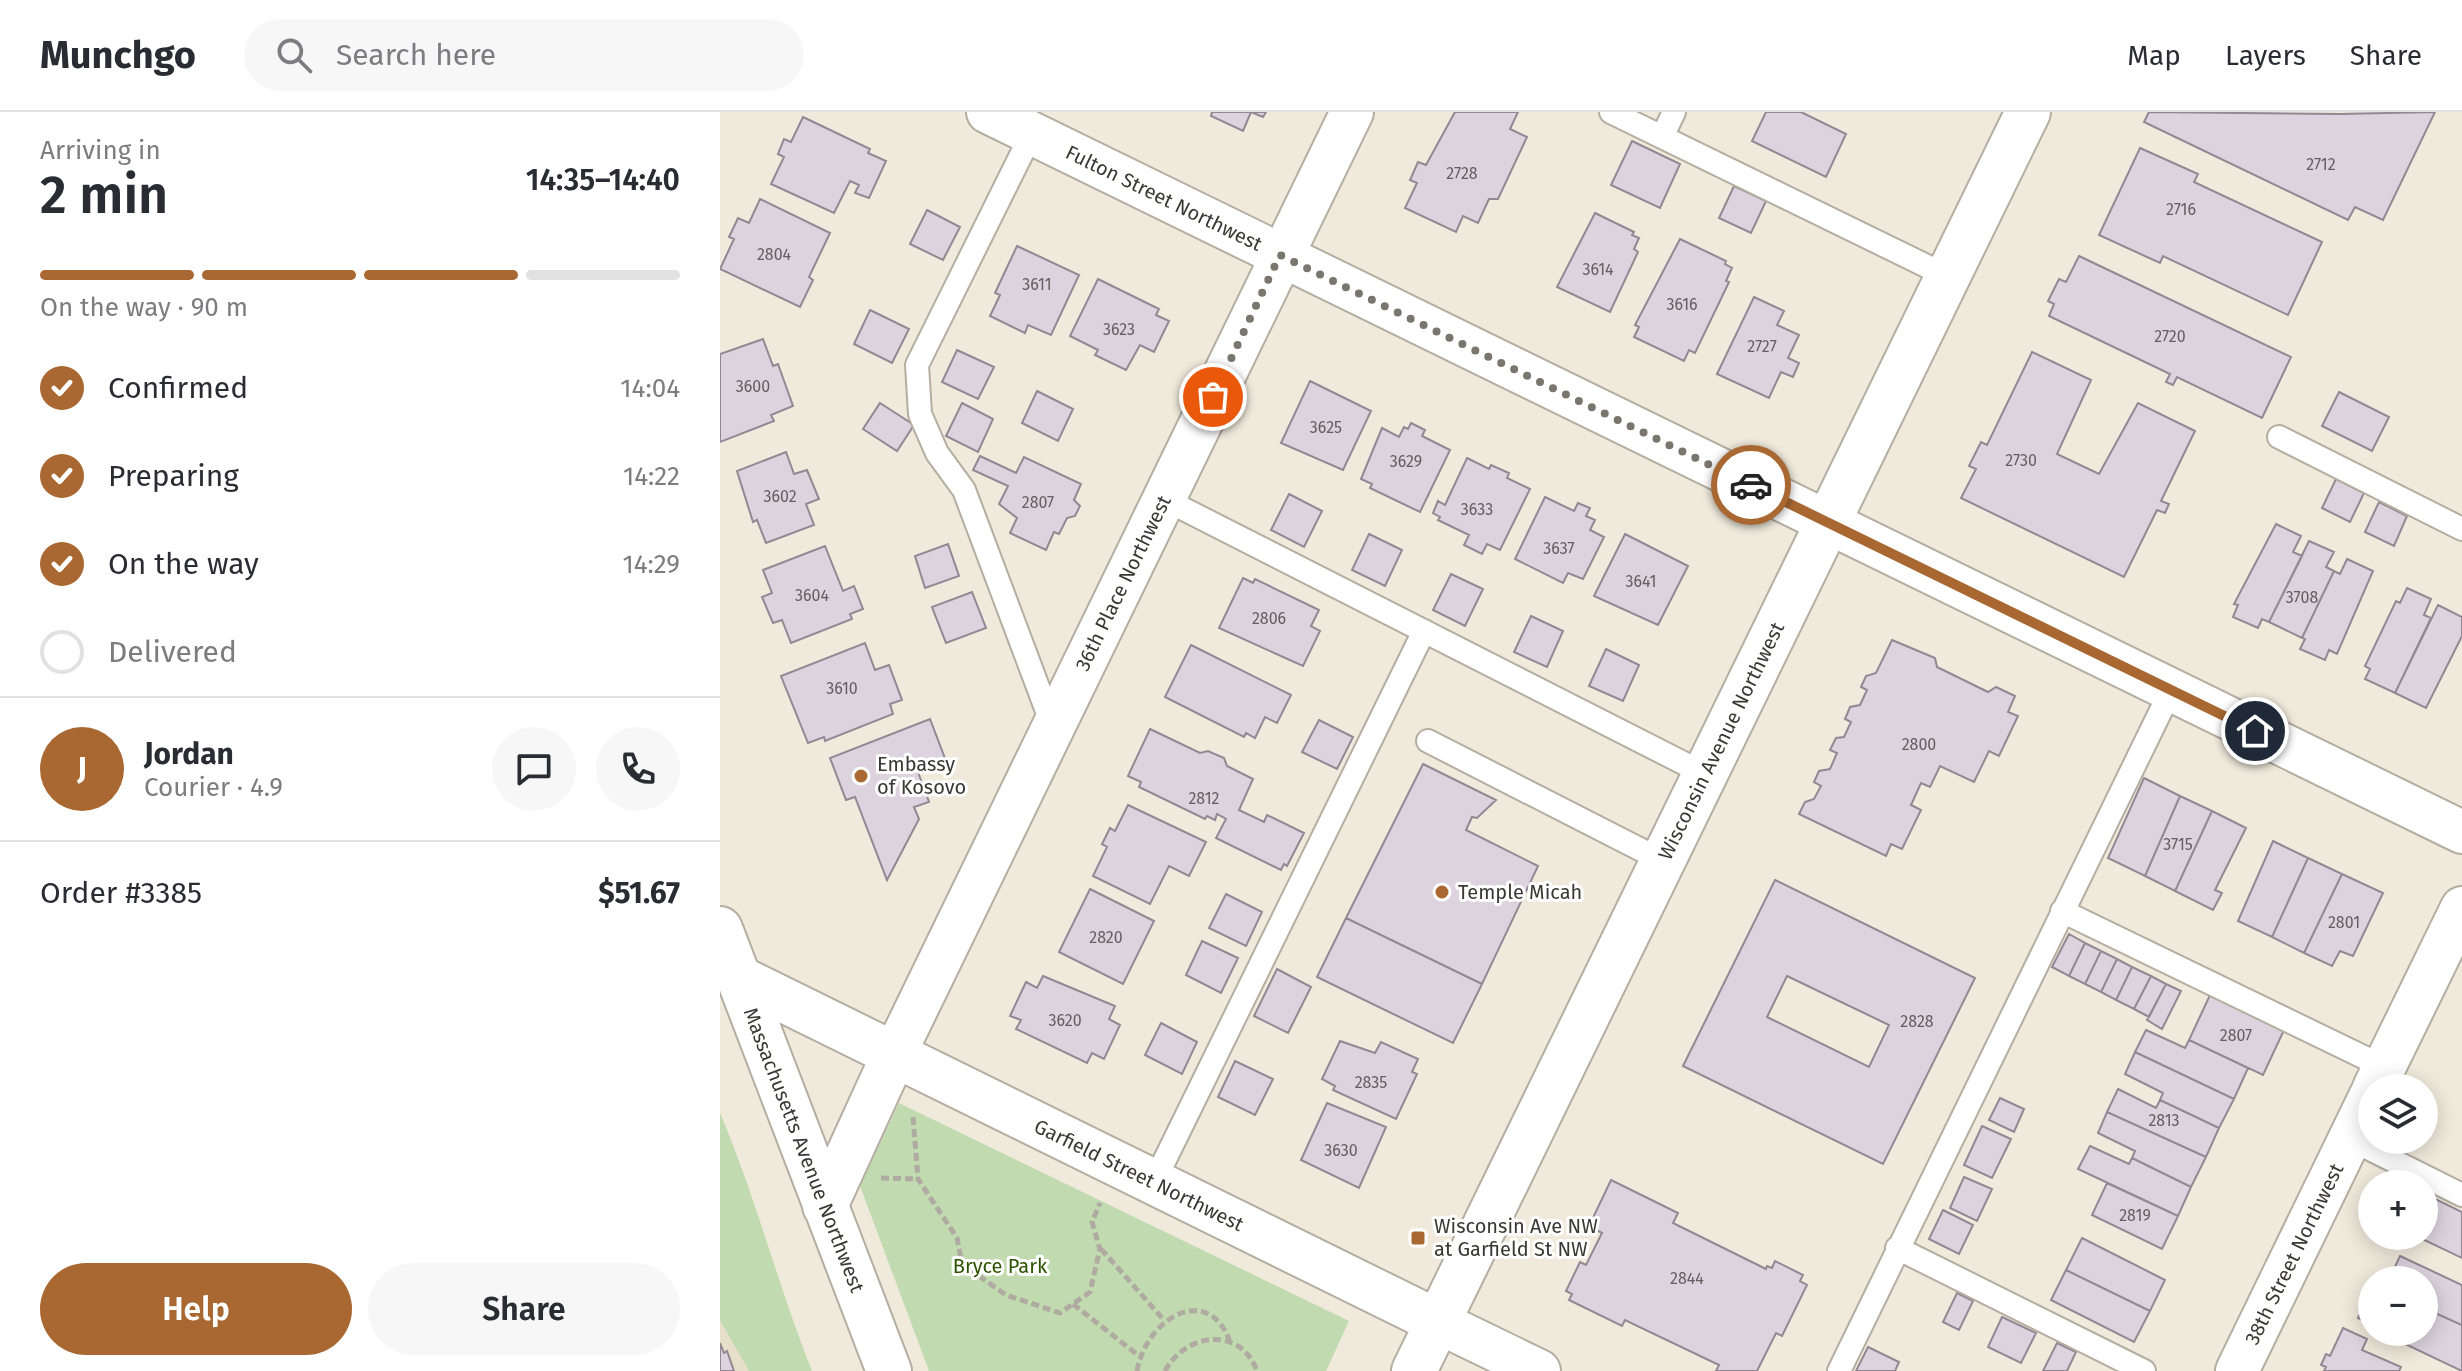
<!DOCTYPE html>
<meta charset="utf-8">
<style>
:root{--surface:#fff;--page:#f7f7f7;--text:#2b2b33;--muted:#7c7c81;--line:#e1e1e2;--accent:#a96832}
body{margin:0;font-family:"Fira Sans",sans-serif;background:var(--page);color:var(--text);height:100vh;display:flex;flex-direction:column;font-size:30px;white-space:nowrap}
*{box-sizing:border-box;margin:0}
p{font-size:26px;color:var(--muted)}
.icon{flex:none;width:44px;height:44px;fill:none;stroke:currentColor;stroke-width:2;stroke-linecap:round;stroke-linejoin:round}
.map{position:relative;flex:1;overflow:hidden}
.sheet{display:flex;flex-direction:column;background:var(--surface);width:720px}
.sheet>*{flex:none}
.buttons{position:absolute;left:1638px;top:962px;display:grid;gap:16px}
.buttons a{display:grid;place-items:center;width:80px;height:80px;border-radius:50%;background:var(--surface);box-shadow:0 4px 20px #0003;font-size:40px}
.pin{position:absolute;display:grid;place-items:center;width:68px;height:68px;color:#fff;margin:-34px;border:4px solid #fff;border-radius:50%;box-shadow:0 2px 8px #0007}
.courier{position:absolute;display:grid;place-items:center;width:80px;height:80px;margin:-40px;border:6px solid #a96832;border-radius:50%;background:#fff;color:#222;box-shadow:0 2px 10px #0007}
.headline em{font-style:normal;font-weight:600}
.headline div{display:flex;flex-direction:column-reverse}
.headline{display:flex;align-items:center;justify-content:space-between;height:136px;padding:0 40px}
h1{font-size:52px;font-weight:600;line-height:60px}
.bar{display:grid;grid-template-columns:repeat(4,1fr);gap:12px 8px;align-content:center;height:96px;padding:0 40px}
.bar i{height:10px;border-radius:6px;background:var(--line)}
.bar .selected{background:var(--accent)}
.bar p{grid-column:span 4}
.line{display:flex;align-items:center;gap:20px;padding:0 40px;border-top:2px solid var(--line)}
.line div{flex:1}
.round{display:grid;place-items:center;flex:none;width:84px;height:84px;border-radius:42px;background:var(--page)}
ol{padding:0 40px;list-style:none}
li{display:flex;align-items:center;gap:24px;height:88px}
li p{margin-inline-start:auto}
li .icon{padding:8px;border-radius:50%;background:var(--accent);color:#fff;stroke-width:4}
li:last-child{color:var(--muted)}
li i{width:44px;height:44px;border:4px solid var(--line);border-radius:50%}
.action{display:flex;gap:16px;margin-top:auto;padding:16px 40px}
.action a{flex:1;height:92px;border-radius:48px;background:var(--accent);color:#fff;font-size:32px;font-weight:600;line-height:92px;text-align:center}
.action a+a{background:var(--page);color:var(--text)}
header{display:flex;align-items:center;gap:48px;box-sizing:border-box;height:112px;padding:0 40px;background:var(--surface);border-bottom:2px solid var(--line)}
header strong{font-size:38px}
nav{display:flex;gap:44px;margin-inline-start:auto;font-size:28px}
.search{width:560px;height:72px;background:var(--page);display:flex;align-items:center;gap:20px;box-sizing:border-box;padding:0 28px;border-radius:44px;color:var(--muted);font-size:30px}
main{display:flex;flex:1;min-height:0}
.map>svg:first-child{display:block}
.built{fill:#e8dfca}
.green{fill:#c1dab0}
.building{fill:#dcd3df;stroke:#918893;stroke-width:2;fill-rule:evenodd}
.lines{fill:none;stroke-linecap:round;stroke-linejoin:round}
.lane-casing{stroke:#b4aea1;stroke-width:26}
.street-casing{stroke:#b4aea1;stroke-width:46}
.primary-casing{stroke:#b4aea1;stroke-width:48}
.path{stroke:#b0aba0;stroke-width:5;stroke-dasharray:8 4;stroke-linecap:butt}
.lane{stroke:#fff;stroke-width:22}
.street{stroke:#fff;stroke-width:42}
.primary{stroke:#fff;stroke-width:44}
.done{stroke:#7a766e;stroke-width:8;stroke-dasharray:0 14.4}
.route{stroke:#a96832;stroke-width:10}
.poi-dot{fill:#a96832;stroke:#fff;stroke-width:3}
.labels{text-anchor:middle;stroke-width:6;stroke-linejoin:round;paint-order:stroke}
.number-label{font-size:16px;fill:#625f5e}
.street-label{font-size:20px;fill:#3a3833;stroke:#fff}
.poi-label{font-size:20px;fill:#3a3833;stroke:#fff;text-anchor:start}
.park-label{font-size:20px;fill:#2e5300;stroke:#fff}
</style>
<header>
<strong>Munchgo</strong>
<div class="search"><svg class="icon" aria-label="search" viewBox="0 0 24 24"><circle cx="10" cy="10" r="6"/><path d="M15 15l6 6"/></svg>Search here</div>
<nav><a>Map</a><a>Layers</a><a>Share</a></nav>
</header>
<main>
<section class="sheet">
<div class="headline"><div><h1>2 min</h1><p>Arriving in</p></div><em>14:35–14:40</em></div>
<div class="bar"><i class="selected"></i><i class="selected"></i><i class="selected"></i><i></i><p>On the way · 90 m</p></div>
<ol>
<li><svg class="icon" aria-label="check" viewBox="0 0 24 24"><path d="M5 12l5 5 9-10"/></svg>Confirmed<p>14:04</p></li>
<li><svg class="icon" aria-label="check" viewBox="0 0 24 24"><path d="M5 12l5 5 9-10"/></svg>Preparing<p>14:22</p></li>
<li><svg class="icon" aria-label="check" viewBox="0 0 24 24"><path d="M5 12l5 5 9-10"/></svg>On the way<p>14:29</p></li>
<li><i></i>Delivered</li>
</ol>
<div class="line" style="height:144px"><b class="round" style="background:var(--accent);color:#fff">J</b><div><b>Jordan</b><p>Courier · 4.9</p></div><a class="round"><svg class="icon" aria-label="chat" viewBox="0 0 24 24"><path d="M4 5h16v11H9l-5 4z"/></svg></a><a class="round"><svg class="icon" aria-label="phone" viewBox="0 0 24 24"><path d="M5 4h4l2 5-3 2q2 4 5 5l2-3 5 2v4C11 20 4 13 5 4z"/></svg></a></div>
<div class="line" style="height:104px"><div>Order #3385</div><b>$51.67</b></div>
<div class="action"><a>Help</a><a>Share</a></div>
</section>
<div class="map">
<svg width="1742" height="1259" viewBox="0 0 1742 1259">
<rect width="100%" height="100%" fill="#f0eadc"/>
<path class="built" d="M0,1152L32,1259H0Z"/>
<path class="green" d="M179,991L629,1209L606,1259H209L140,1074Z
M0,1001C36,1085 58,1174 92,1259H29L0,1208Z"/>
<path class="building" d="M492,0H546L543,5L531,0L523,19L491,4Z
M735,0H798L790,17L807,25L778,87H769L758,111L743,104L736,120L685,96L697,71L690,68L698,50L706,53Z
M1046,0H1081L1126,22L1106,65L1032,29Z
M1429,0L1619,2L1715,0L1663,108L1635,95L1628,108L1424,10Z
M83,5L150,37L148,41L166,49L149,86L135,81L139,73L130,69L114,101L51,72L64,45L58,42L64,27L71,30Z
M912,29L960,52L940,96L891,73Z
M1420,36L1478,62L1474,70L1602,130L1568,203L1443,144L1440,151L1379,123Z
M1014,74L1046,89L1031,121L999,106Z
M40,87L110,121L89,165L93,168L80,195L0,157L14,127L9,125L18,106L29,111Z
M207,98L240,115L223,148L190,132Z
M875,101L914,120L912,123L919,126L914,137L918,140L890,200L837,175Z
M960,127L1006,149L1005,152L1012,156L1006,169L1009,170L975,241L969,238L964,249L914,225L919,215L915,213Z
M297,134L359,163L331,223L308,213L305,221L270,204L280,183L275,181Z
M1359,144L1571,245L1542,306L1457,265L1453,273L1446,270L1450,262L1329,204L1334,192L1328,189L1339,167L1346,170Z
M378,167L439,197L436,203L449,209L434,240L420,233L406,258L375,243L378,238L350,224Z
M1034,185L1064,199L1057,213L1079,223L1068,246L1079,251L1073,265L1061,260L1049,286L997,262Z
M150,198L189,217L172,251L134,232Z
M43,227L53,254L58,252L73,294L51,303L54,309L0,330V242Z
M237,238L274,255L258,287L222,270Z
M1312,240L1371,268L1337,342L1379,362L1418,291L1475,319L1441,389L1449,392L1445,401L1437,398L1404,465L1241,386L1256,357L1249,354L1261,330L1267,333Z
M590,269L651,299L623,358L561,331Z
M317,279L353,297L338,329L302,311Z
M1619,280L1669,305L1652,339L1602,314Z
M160,291L194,313L177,339L143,317Z
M242,291L273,307L258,340L226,324Z
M691,311L705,318L702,324L730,338L700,400L650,376L652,372L641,367L662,316L679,325L684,315L688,317Z
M66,340L74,362L87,358L99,387L86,392L94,413L46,431L37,408L33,410L17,359Z
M260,344L296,361L304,345L361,372L354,388L360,394L355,404L347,406L339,422L334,420L326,438L290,421L297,406L279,392L288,374L253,358Z
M747,346L769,357L771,353L789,361L787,366L810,377L780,438L767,432L762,442L744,433L749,423L718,408L720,405L713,401L718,389L725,393Z
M1616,367L1644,381L1630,410L1602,396Z
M569,382L602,399L584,435L551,418Z
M825,385L854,399L858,391L870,396L866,404L875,408L870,418L884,425L863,467L848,461L843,471L795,447Z
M1659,390L1687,404L1674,434L1645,420Z
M1556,412L1581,424L1573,440L1582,444L1549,510L1542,507L1538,516L1513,505L1518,493L1514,492Z
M649,422L682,438L665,474L632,458Z
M905,422L968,454L938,513L874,484Z
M1589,429L1614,440L1606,455L1614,459L1582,526L1549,510Z
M228,432L239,464L205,476L195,444Z
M105,434L123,479L134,474L143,497L130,502L132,507L71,531L62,508L53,511L42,485L52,481L43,458Z
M1627,447L1653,459L1617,542L1609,538L1605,548L1580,537L1585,527L1582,526L1614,459L1620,462Z
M731,462L763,477L745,514L713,498Z
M523,466L533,471L535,467L599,498L591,514L600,519L583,554L499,516Z
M1687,476L1711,487L1704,503L1711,506L1675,581L1645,567L1650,557L1645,554L1676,489L1680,491Z
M252,480L266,516L226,531L212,495Z
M1718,493L1742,505V524L1706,596L1675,581Z
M811,504L843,519L827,555L794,540Z
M1172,528L1215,546L1217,555L1268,580L1276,575L1295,584L1288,600L1298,604L1279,644L1269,639L1254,670L1220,654L1210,675L1201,671L1191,693L1201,698L1182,737L1171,732L1166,744L1079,702L1085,690L1094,687L1101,674L1094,670L1099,659L1110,657L1117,641L1110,638L1116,626L1124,625L1131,610L1125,607L1130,595L1140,593L1147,578L1141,575L1146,564L1156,561Z
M145,531L155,558L169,553L182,588L170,592L173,602L105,629L104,625L88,631L61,564Z
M471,533L571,583L557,611L545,605L535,626L526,621L524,625L445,585Z
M886,537L919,553L903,589L869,574Z
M210,607L226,649L198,660L209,690L194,695L199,707L167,768L135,685L126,688L110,646Z
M599,608L633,625L617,657L582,640Z
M430,617L480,641L488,639L504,646L507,654L533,667L519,698L544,710L547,703L584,721L567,754L564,752L561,758L496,726L506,707L497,702L495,708L487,704L485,707L419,675L421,670L408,664Z
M703,652L776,688L757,706L752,705L746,718L818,754L762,872L626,806Z
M1424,666L1460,684L1425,764L1388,746Z
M1460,684L1492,699L1455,779L1425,764Z
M408,693L486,730L469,764L449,754L430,792L373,764L387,735L382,732L390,716L395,719Z
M1492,699L1526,716L1495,778L1502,781L1493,798L1455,779Z
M1553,729L1588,746L1552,825L1518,809Z
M1588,746L1622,762L1584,841L1552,825Z
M1622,762L1663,781L1633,844L1620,839L1612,854L1584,841Z
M1055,768L1255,866L1163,1052L963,954ZM1067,864L1169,913L1149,955L1047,905Z
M370,777L434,809L403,872L339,840Z
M506,782L542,800L526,834L489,816Z
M626,806L762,872L733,931L597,865Z
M1349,822L1365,831L1349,864L1332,855Z
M482,829L518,846L501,881L466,863Z
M1365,831L1381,839L1365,872L1349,864Z
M1381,839L1397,847L1381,880L1365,872Z
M1397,847L1412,855L1396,888L1381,880Z
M1412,855L1431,864L1414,897L1396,888Z
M557,857L591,875L568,921L534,904Z
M323,864L395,894L389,907L400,913L384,947L372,941L367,951L296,917L301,908L290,904L306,870L317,876Z
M1431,864L1446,872L1429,905L1414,897Z
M1446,872L1461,879L1442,917L1427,908Z
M1490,883L1564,918L1543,963L1469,928Z
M441,911L477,930L462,962L425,943Z
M1426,918L1465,936L1469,928L1528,956L1514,987L1415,940Z
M620,929L655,941L661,930L698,947L692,960L697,962L676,1007L613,978L615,974L602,967Z
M1415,940L1514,987L1499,1016L1440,988L1443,981L1405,962Z
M515,949L553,967L535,1003L498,985Z
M1398,977L1436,996L1440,988L1499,1016L1486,1045L1387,1000Z
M1280,986L1304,997L1294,1020L1269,1008Z
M607,991L666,1015L639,1076L581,1048Z
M1387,1000L1486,1045L1471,1075L1412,1046L1415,1039L1378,1021Z
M1262,1014L1291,1027L1272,1066L1244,1053Z
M1370,1034L1409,1052L1412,1046L1471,1075L1458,1104L1358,1057Z
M1244,1065L1272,1077L1257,1109L1230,1096Z
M891,1068L958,1101L953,1111L1046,1157L1047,1154L1052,1156L1055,1149L1083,1163L1080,1169L1087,1173L1062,1224L1056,1221L1037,1259H996L999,1253L905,1208L902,1214L849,1188L852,1182L846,1179L860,1150L866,1153L882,1121L869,1114Z
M1387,1071L1458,1104L1442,1137L1372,1103Z
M1705,1082L1742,1100V1146L1696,1124H1704Z
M1223,1098L1253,1113L1239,1142L1209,1127Z
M1362,1126L1445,1168L1430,1199L1346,1158Z
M1680,1144L1742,1173V1213L1704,1196V1168H1677L1680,1162L1673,1159Z
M1346,1158L1430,1199L1414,1230L1331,1188Z
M1652,1176V1213L1638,1206Z
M1237,1181L1253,1189L1239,1218L1223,1210Z
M1704,1196L1742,1213V1259L1660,1220H1704Z
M1282,1205L1316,1221L1301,1251L1268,1235Z
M1623,1216L1647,1227L1642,1238L1681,1255L1679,1259H1604L1606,1255L1601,1253L1606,1242L1610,1244Z
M0,1231L4,1241L7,1239L14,1259H0Z
M1337,1231L1356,1240L1347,1259H1323Z
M1148,1235L1179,1250L1175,1259H1136Z"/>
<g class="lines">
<g class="lane-casing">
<path id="lane" d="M891,0L1227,164
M312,21L197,253L200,302L217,341L244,378L333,615
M942,25L954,0
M1559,325L1742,417
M444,387L985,662
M708,629L943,749
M1342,799L1664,955
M1630,1027L1742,1083
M434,1070L704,519
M1177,1136L1424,1259
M1119,1259L1451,578"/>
</g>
<g class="street-casing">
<path id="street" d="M268,0L1742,720
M174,943L632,0
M1654,976L1742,796
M718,1210L819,1259
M1517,1259L1652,981"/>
</g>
<g class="primary-casing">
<path id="primary" d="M0,817L169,1259
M19,866L718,1210
M105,1094L174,943
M694,1259L1308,0"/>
</g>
<path class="path" d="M193,1005L198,1067L237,1126L242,1152L286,1183L340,1201L370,1180L380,1137L372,1110L380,1091
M161,1066L198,1067
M381,1137L444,1208
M353,1192L419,1244
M417,1259C426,1207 488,1169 510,1230
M445,1259C465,1221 520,1213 537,1259"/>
<use href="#lane" class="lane"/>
<use href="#street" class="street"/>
<use href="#primary" class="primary"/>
</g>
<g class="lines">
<path class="done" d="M493,285L560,143L1031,373"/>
<path class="route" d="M1031,373L1535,619"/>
</g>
<g class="poi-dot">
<circle cx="141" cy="664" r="8"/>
<circle cx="722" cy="780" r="8"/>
<rect x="690" y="1118" width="16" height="16" rx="4"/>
</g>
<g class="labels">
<g class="number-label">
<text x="1601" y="58">2712</text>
<text x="742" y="67">2728</text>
<text x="1461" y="103">2716</text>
<text x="54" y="148">2804</text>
<text x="878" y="163">3614</text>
<text x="317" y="178">3611</text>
<text x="962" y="198">3616</text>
<text x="399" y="223">3623</text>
<text x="1450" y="230">2720</text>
<text x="1042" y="240">2727</text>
<text x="33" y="280">3600</text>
<text x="606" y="321">3625</text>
<text x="1301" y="354">2730</text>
<text x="686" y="355">3629</text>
<text x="60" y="390">3602</text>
<text x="318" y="396">2807</text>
<text x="757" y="403">3633</text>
<text x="839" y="442">3637</text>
<text x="921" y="475">3641</text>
<text x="92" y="489">3604</text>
<text x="1582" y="491">3708</text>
<text x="549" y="512">2806</text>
<text x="122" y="582">3610</text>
<text x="1199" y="638">2800</text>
<text x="484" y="692">2812</text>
<text x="1458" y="738">3715</text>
<text x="1624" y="816">2801</text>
<text x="386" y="831">2820</text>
<text x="345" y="914">3620</text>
<text x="1197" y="915">2828</text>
<text x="1516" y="929">2807</text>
<text x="651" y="976">2835</text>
<text x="1444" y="1014">2813</text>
<text x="621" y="1044">3630</text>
<text x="1415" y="1109">2819</text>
<text x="967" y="1172">2844</text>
</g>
<g class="street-label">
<text transform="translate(444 86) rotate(26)" y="7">Fulton Street Northwest</text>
<text transform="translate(403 471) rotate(-64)" y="7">36th Place Northwest</text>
<text transform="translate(1001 629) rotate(-64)" y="7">Wisconsin Avenue Northwest</text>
<text transform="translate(84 1038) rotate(69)" y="7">Massachusetts Avenue Northwest</text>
<text transform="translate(419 1063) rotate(26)" y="7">Garfield Street Northwest</text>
<text transform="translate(1574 1142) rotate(-64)" y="7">38th Street Northwest</text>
</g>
<g class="poi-label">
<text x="157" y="659">Embassy<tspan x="157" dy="23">of Kosovo</tspan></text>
<text x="738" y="787">Temple Micah</text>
<text x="714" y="1121">Wisconsin Ave NW<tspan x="714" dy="23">at Garfield St NW</tspan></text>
</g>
<g class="park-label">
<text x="280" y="1161">Bryce Park</text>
</g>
</g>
</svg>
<div class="buttons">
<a><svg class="icon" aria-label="layers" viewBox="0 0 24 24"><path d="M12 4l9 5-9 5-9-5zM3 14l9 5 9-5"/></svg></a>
<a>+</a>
<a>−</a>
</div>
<div class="pin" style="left:493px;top:285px;background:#ea580c"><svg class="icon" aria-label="bag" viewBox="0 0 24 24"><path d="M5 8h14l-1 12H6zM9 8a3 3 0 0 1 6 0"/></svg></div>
<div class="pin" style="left:1535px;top:619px;background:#1f2937"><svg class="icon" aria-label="home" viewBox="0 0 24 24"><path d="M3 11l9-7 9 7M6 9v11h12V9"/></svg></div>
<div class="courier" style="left:1031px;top:373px"><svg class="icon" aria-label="car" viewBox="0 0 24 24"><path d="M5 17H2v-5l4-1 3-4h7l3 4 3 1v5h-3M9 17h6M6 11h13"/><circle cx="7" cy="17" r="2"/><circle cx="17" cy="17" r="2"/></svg></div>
</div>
</main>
